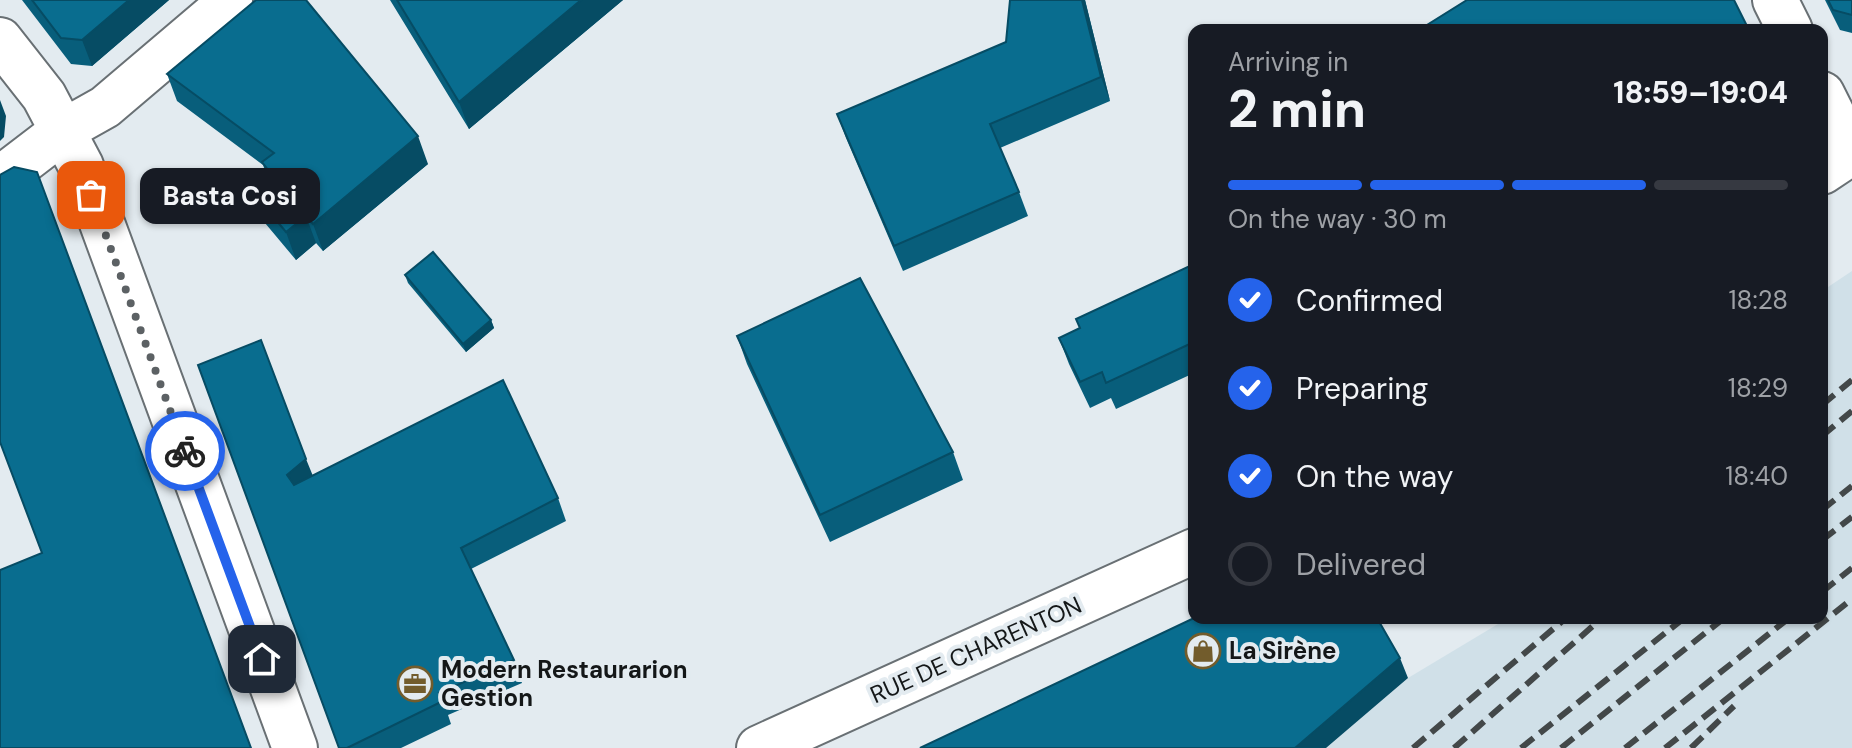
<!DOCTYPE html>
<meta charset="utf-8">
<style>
:root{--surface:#171b24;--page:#242831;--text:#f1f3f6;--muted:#9ea1a6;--line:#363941;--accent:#2563eb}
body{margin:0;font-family:"DM Sans",sans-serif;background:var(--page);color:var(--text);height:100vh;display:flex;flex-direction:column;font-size:30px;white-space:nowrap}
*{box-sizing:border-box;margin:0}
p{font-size:26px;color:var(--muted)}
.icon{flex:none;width:44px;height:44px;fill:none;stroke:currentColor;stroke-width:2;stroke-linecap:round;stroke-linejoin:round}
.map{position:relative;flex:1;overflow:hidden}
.sheet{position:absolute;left:1188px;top:24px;width:640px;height:600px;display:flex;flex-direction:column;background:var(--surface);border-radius:16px;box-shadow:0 2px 6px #0004}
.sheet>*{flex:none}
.pin{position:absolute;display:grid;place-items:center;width:68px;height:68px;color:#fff;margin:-34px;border-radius:16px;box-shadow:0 4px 12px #0006}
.courier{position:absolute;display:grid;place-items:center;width:80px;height:80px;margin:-40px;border:6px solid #2563eb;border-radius:50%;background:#fff;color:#222;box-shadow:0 2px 10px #0007}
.bubble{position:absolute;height:56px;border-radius:16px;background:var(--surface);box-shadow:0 2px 6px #0004;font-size:26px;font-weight:800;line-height:56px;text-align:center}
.headline em{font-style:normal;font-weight:800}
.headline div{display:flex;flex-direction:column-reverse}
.headline{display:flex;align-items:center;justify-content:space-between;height:136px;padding:0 40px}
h1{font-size:52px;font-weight:800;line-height:60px}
.bar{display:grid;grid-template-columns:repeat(4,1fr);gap:12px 8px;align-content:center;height:96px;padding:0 40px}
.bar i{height:10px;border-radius:6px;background:var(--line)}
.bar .active{background:var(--accent)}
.bar p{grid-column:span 4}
ol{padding:0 40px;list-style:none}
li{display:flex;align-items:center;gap:24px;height:88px}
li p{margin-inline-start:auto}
li .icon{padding:8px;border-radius:50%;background:var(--accent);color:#fff;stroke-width:4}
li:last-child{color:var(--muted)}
li i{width:44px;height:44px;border:4px solid var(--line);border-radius:50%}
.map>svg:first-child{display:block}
.built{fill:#d0e0e8}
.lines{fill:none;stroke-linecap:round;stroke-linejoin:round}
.pedestrian-casing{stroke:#697074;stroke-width:46}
.minor-casing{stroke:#697074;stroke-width:48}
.secondary-casing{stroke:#697074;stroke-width:48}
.pedestrian{stroke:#fff;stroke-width:42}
.minor{stroke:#fff;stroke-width:44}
.secondary{stroke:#fff;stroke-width:44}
.rail{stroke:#434849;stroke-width:6;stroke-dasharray:16 8;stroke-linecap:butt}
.wall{fill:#085e7b}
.shaded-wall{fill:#064c64}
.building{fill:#096d8f;stroke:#064c64;stroke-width:2}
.done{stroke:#5c6164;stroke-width:8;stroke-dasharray:0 14.4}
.route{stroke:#2563eb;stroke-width:10}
.labels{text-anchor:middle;stroke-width:8;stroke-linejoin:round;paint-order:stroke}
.street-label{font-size:24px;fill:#141718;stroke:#e3ebf0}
.poi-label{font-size:24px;font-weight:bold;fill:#141718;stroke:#e3ebf0;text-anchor:start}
</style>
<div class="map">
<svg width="1852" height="748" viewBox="0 0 1852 748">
<rect width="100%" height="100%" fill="#e3ebf0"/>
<path class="built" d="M1852,271V748H1326L1408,678L1508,618H1822V291Z"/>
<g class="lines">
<g class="pedestrian-casing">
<path id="pedestrian" d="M64,130L105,107L231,0"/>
</g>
<g class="minor-casing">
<path id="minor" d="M1775,0L1790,30
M0,40L44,96L81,166L295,748
M1822,94L1851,152
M0,179L64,130"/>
</g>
<g class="secondary-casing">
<path id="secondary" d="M1822,172L1852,152
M759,748L1194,551"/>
</g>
<use href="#pedestrian" class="pedestrian"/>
<use href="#minor" class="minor"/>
<use href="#secondary" class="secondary"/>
<path class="rail" d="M1822,405L1852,380
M1822,436L1852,411
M1822,510L1852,486
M1822,540L1852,517
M1822,592L1852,568
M1413,748L1566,618
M1454,748L1602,618
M1521,748L1684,618
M1561,748L1724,618
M1625,748L1789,618
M1665,748L1852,599
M1691,748L1734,706"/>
</g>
<path class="wall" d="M22,0H169L92,66L71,64Z
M390,0H623L469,129Z
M1085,0L1110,101L1000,148L1019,192L1028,216L903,271L846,138L837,114L1006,42Z
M1825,0H1852V33L1840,30Z
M167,74L428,164L323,251L316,243L296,260L265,223L255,195L270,184L263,165L177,101Z
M1194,264V373L1116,409L1111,398L1090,408L1069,364L1059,338L1080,328L1076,319Z
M405,275L491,320L494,328L466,352L408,283Z
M737,336L953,452L963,480L830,542L747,364Z
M313,476L558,498L566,521L471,569L514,660L522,683L448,715L451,724L401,748H339Z"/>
<path class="shaded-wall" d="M129,0H169L92,66L82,40Z
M581,0H623L469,129L459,102Z
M1082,0H1085L1110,101L1101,77Z
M0,100L6,116L4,137L0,141Z
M418,136L428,164L323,251L313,224Z
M306,216L316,243L296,260L286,232Z
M491,320L494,328L466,352L463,344Z
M306,459L315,481L295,498L287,475Z
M1400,658L1408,678L1326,748H1295Z"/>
<path class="building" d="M32,0H129L82,40L61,38Z
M256,0H306L418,136L313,224L306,216L286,232L255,195L275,179L262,162L274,153L167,74Z
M397,0H581L459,102Z
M1010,0H1082L1101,77L990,124L1019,192L894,246L837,114L1006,42Z
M1467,0H1734L1749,30H1419Z
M1828,0H1852V15L1833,10Z
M14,167L37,172L251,748H0V570L42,553L0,442V175Z
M433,252L491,320L463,344L405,275Z
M1194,264V342L1106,383L1102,372L1080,382L1059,338L1080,328L1076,319Z
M860,278L953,452L820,515L737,336Z
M261,340L306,459L287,475L294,485L503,380L558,498L461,548L514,660L439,693L443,701L347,748H339L198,365Z
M1194,618H1377L1400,658L1295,748H920Z"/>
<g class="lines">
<path class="done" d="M91,195L185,451"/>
<path class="route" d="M185,451L262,659"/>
</g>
<defs>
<g id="shop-ring" transform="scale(1.8)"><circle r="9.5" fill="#e3ebf0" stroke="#725c2c" stroke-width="1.5"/><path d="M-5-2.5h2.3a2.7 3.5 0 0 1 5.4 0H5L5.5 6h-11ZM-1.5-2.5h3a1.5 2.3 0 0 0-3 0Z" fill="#725c2c"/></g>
<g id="office-ring" transform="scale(1.8)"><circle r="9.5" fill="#e3ebf0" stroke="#725c2c" stroke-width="1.5"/><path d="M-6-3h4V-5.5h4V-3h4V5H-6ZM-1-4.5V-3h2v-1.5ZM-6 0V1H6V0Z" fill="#725c2c"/></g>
</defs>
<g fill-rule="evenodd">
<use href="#shop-ring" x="1203" y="651"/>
<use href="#office-ring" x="415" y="684"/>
</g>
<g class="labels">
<g class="street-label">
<text transform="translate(976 650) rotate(-24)" y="8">RUE DE CHARENTON</text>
</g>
<g class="poi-label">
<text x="1229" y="659">La Sirène</text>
<text x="441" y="678">Modern Restaurarion<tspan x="441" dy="28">Gestion</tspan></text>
</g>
</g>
</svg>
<div class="pin" style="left:91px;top:195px;background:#ea580c"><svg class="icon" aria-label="bag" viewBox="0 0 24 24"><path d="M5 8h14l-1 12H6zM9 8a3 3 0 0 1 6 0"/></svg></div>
<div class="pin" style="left:262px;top:659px;background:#1f2937"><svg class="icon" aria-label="home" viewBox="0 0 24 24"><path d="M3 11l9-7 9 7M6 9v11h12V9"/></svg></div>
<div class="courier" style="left:185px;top:451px"><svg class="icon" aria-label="bike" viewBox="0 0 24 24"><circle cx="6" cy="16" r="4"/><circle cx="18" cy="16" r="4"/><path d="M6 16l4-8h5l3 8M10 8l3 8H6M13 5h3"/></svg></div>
<div class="bubble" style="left:140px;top:168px;width:180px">Basta Cosi</div>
<section class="sheet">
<div class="headline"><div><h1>2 min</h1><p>Arriving in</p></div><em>18:59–19:04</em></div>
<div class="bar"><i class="active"></i><i class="active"></i><i class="active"></i><i></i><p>On the way · 30 m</p></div>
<ol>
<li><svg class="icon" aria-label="check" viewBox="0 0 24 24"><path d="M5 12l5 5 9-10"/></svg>Confirmed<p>18:28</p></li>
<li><svg class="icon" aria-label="check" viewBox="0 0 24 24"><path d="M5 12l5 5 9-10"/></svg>Preparing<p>18:29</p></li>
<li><svg class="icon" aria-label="check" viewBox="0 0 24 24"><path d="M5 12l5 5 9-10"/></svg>On the way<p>18:40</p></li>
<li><i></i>Delivered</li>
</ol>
</section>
</div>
